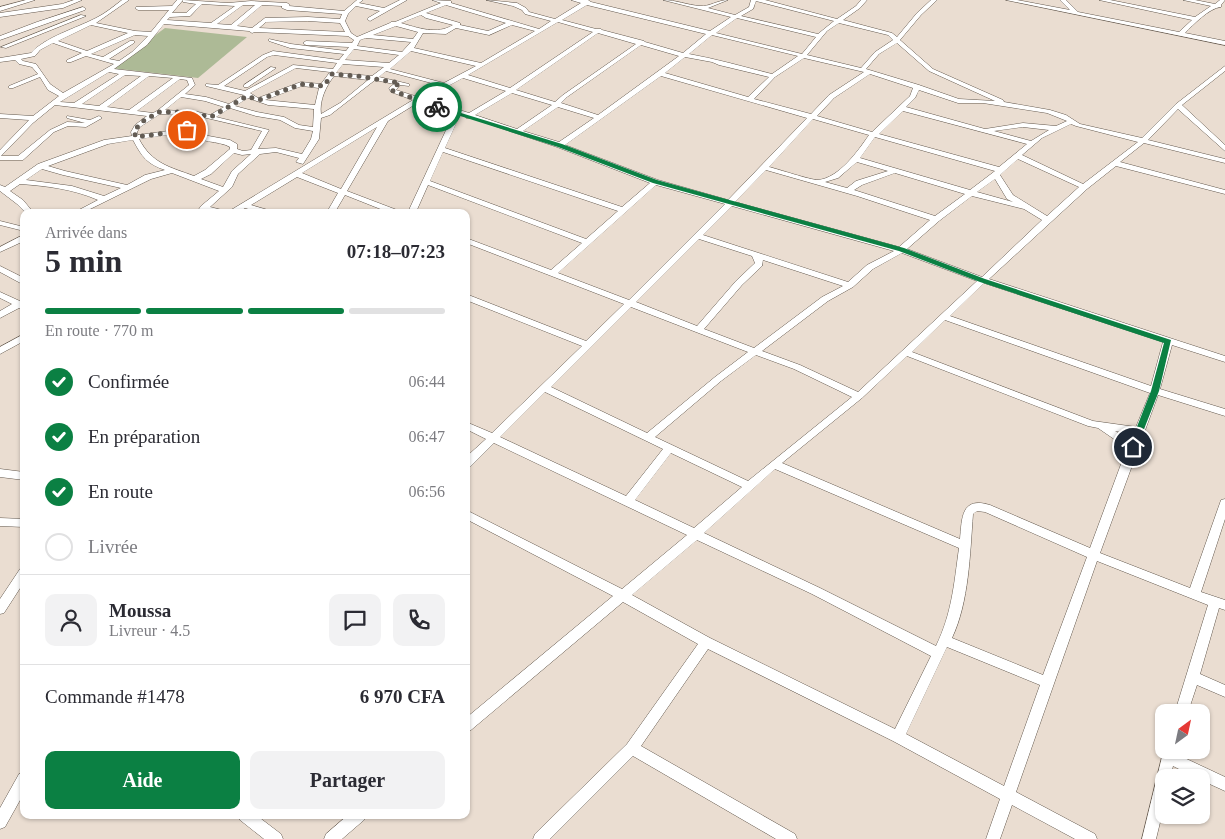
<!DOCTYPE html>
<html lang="fr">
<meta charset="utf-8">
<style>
:root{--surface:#fff;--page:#f2f2f3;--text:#2b2b33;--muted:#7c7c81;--line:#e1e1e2;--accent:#0b8043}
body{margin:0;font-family:"Times New Roman",serif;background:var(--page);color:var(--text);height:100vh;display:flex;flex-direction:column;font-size:19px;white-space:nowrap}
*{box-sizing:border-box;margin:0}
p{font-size:16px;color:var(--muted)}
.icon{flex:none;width:28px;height:28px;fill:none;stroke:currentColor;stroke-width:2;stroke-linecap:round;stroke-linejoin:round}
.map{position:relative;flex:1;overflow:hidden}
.drawer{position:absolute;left:20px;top:209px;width:450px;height:610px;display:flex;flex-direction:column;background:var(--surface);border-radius:10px;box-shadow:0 1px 4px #0004}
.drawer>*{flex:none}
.needle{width:32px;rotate:33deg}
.fabs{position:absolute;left:1155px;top:704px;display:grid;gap:10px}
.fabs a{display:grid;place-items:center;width:55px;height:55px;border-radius:10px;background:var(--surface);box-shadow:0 1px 4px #0004;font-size:25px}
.pin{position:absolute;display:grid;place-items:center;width:42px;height:42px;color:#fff;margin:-21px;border:2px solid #fff;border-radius:50%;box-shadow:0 1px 5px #0007}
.courier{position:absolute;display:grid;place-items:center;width:50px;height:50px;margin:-25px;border:4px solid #0b8043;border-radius:50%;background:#fff;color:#222;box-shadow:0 1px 6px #0007}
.headline em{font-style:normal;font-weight:800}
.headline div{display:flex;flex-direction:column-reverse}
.headline{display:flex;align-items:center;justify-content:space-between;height:85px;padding:0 25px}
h1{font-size:32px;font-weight:800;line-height:38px}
.bar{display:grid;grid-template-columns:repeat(4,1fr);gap:8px 5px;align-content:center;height:60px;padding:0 25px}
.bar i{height:6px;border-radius:4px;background:var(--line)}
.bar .on{background:var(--accent)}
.bar p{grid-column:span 4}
.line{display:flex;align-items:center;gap:12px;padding:0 25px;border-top:1px solid var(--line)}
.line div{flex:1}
.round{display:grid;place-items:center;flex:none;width:52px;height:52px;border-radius:10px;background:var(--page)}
ol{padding:0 25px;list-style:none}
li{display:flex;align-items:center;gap:15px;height:55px}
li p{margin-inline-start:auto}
li .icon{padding:5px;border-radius:50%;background:var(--accent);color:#fff;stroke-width:4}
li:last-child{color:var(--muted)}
li i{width:28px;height:28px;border:2px solid var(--line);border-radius:50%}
.action{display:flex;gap:10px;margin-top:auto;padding:10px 25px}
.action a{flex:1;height:58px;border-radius:10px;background:var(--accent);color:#fff;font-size:20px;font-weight:800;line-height:58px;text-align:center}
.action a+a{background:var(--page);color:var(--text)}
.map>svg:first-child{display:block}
.green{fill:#adba96}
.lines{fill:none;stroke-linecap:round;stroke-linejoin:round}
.minor-casing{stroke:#63584d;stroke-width:1}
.minor{fill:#fff;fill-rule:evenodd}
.route{fill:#0b8043}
.done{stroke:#635c54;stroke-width:5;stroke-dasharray:0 9}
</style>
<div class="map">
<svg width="1225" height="839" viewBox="0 0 1225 839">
<rect width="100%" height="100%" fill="#eaddd1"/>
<path class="green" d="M165,28L247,37L198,78L111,68Z"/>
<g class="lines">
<g class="minor-casing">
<path id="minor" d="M26,0H35L0,11V7Z
M74,0H82L63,8L0,17V13L62,4Z
M122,0H129L96,23L135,31L151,32L169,10H138L135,8L136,7L172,6L177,0H183L172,13H186L196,4L183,2V0L228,3L251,1L287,3L290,5L289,6L344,11L357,0H363L359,3L384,8L400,0H407L370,21L367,19L368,18L380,11L356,6L348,14L345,21L351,33L357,37L390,23L391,22H395L441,3L432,0L451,1V3L539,29L551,21L525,14L522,10L513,6L486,0L517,3L526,8L529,12L555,19L581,3L571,0H588L591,2L710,31L731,17L663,0C676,0 687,5 700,6C709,7 718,0 728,0L708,8L735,15L749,7L751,0H765L837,19L856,6L861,0H867L860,8L843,20L892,33L897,37L917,13L931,0H937L921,15L900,40L933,69L1003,100L1004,102L1050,110L1066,115L1080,124L1142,138L1176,104L1225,66V71L1182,105L1225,145V151L1178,109L1148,140L1225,159V163L1144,143L1120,162L1225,190V194L1116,166L1087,189L989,279L1225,356V362L1172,345L1160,389L1225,409V416L1158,395L1100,553L1190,588L1220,503L1221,500L1225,499V519L1201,592L1225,600V610L1219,608L1200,674L1225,685V697L1197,685L1188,712H1175L1208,605L1097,561L1016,792L1095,834L1097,839H1075L1012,805L1000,839H986L1000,799L893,741L708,649L641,746L795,834L797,839H776L633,756L550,839H533L535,834L627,744L698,644L623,602L471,730L466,732V718L613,596L466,519V510L622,589L687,535L494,443L470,467L466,468V457L486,439L466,429V422L492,433L582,346L466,300V294L586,341L624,304L466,243V238L551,270L582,243L428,185L416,212H408L454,113L419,102L388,121L347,191L397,210L398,212H388L345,195L335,212H327L338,193L297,177L251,205L268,210L269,212H259L245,208L239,212H230L231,210L413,100L391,92L389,88L394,84L375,80L330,115L321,118L319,139L303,164L296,162L299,158L276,152L260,154L238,174L232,187L210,207L222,210L223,212L206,211L197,212L201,206L219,191L172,173L151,179L84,212H75L98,200C73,189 47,186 20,184L10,191L23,200L33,212H25L17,204L0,191V185L5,187L38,164L104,140L132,136L131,132L135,125L147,116L55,105L33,123L1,156H18L50,130L67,122L85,123L67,118V116L90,120L99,116L102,118L86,127L68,126L54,132L23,160H0V150L29,120L0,118V114L33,116L59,96L48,90L40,77L13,88H9V86L38,74L32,67L19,64L15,60L0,62V58L31,53C45,37 77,28 96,18C106,13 114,6 122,0ZM756,1L834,21L818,34L741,16L753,9ZM202,4L235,6L211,23L167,20L170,17L190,16ZM243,5H255L231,25L217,24ZM262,5L282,6V8L287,10L342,14L340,19L308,17L265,18L252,28L237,26ZM446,5L506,23L488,31L460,25V23L426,13ZM587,5L706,34L683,53L645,42L644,41L602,30L601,29H596L562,20ZM421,15L426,18L453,25C437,35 418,28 401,23ZM737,18L816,37L802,54L716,33ZM308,21L340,23L345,32L259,28L266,22ZM558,22L593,32L510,88L468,75ZM839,23L888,35L893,40L875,52L861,68L807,55L827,31ZM164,24L249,31L252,33L255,32L348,36L354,40L352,43L306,41L303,43L306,45L349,47L346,51L291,44L269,39V41L290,48L344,54L339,60L273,51L263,55L218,85L206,84V86L244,95L229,104L206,97L185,94L195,85L192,78L114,69L147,45ZM91,25L128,33L87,51L58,41ZM512,25L535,31L481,63L414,48L423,33L446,34L456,28L489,35ZM396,26L418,32L413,39L373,35ZM598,33L636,44L563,95L555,102L516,90ZM135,35L148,36L132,52L119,61L109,59L134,43V41H130L103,57L91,54ZM712,35L798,56L772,74C744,67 717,59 689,54ZM366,38L411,42L402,52L357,46L360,40ZM53,43L82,53L67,60V62H71L86,56L114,64L63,93L50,84L36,64L23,61L21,59L35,56L40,50ZM897,43L929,71L995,101L959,99L919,85L866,69L879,54ZM641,45L679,56L598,115L561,103L567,97ZM354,49L399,55L389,63L345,60ZM411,51L476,66L444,83L390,69ZM274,55L337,63L333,69L293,65L245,91L224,86L267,57ZM685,57L712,62L719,65L769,77L748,97L665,73ZM804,58L864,72L829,95L811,114L754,99L775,77ZM343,64L384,67L372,76L336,73ZM296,68L330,72L321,84L301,82L258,98L250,93ZM386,71L439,85L418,97L396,90L400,85L409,86V84L379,77ZM109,72L119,74L74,103L60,102ZM870,74L913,88L910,96L872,132L817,116L834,98ZM125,75L141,76L99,106L82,104ZM149,76L173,78L129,110L107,107ZM334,76L368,80L340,103L321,114C319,101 326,86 334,76ZM661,76L807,118L728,200L658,180L565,145ZM463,78L506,91L469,113L424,99ZM180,79L187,80L189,85L157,111L153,113L137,111ZM302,86L319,88L315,105L265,100ZM919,90L958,103H983L1047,113L1067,121L1056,126L1023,123L985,129L906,107L915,98ZM512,93L552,105L517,129L475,115ZM181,97L205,101L224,107L210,115L198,112L165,110ZM248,98L268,105L314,109L313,127L299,125L284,117L257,112L235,106ZM558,107L594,118L559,142L523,131ZM230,108L256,116L280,120L295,128L313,131L311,139L302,154L276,148L258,149L269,130L216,117ZM903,111L1027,144L999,167L879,134ZM160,114L198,116L262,131L251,150L243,151L237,149V144L230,140L198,134L191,128L138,135L137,132L140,127ZM460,115L465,116L466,118H471L557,147L650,183L622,207L445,148ZM813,119L869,135C858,151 839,178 818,180C810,180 778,169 769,167ZM1071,124L1076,126L1138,142L1083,184L1022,155L1042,138ZM377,127L341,189L302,173ZM1023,127L1049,130L1031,141L994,131ZM189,132C199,144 218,140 230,147V149L205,170L194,176C170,167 152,164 139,139ZM875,137L995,171L970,190L860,158ZM133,140C142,157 147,164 165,170L145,175L127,185L65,171L48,166L108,144ZM443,152L618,211L586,239L430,181ZM234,153L242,155L251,154L232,171L223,187L201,179L211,174ZM1018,159L1079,187L1047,216L1013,195L1000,175ZM857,162L888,171L856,181L847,188L825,182L838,178ZM42,169L63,175L121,188L104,196L72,186L26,180ZM766,170L857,196L930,220L899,247L735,202ZM895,173L965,194L935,216L854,190L862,185ZM995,179L1007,199L1013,202L977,192ZM656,185L725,204L629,300L558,273ZM972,196L1024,209L1042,220L982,277L907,249L939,221ZM732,206L894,251L867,265L848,282L703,235ZM699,239L752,256L755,263L736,281L697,326L636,302ZM902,253L977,281L858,392L800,365L762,351L828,301L853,287L873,269ZM763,260L843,286L822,297L754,348L704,329L742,285L762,266ZM984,283L1163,342L1151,386L950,316ZM631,307L748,352L715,377L647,433L551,387ZM945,320L1150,393L1136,427L1093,421L912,352ZM756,355L794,369L852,397L748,481L655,437L721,381ZM907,356L1088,426L1098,428L1127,448L1090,548L990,505C961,496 962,518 960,539L782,463L862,398ZM545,392L663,449L626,496L500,437ZM1115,431L1133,434L1130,440ZM671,453L742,487L694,528L635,500ZM775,469L959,548C954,584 952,613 936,646L820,588L704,533ZM977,511L985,512L1087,557L1043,675L952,638C969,602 970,554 973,514ZM697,540L812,594L931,656L895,729L710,638L632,595ZM947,647L1040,685L1004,786L906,734Z
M1006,0H1017L1070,10L1060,0H1066L1078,12L1179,32L1192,20L1099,0H1110L1195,17L1211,6L1183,0H1195L1215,4L1220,0H1225L1221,5V7C1209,8 1193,25 1185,33L1225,41V45Z
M83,7L86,9L85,10L0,40V36L37,22Z
M81,15L86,16L6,48L1,47Z
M271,67L276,68L248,87H244V85Z
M0,221L24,227V231L0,225Z
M21,236H24V241L0,252V247Z
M0,266L24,278V285L0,272Z
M0,292L22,302L24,303V310L19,308L0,318V311L12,304L0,298Z
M24,334V341L0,354V347Z
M0,469L24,472V480L0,477Z
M0,518L24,519V527L0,526Z
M24,567V582L4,613L0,614V599L20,569Z
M1164,749L1177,750L1176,754L1225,777V791L1201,780V778H1197L1173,766L1170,778H1164V806L1156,839H1142Z
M24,772V793L5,827L0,829V808L19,774Z
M238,815H256L281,834L283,839H264L240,820Z
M348,815H366L364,820L342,839H324L326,834Z"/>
</g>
<use href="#minor" class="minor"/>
</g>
<path class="route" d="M435,105L562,144L657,180L904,248L985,279L1171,340L1159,391L1137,447L1133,450L1129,447L1151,391L1164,343L980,282L899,251L653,183L558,147L435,108Z"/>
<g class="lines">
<path class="done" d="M187,130L136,137L134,132L140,123L159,112H187L211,117L247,96L259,100L301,84L324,86L332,74L357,76L400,83L392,88L393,91L437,107"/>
</g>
</svg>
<div class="fabs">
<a><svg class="needle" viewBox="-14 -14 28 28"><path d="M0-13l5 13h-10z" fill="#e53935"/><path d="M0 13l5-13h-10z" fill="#7c7c81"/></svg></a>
<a><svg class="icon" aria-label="layers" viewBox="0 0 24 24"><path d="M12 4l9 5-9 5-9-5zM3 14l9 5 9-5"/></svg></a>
</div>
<div class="pin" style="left:187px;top:130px;background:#ea580c"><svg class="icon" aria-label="bag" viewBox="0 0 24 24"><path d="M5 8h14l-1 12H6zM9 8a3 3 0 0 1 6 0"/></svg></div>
<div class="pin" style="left:1133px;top:447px;background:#1f2937"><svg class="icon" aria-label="home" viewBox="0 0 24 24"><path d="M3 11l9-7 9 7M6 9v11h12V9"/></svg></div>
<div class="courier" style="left:437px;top:107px"><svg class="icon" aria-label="bike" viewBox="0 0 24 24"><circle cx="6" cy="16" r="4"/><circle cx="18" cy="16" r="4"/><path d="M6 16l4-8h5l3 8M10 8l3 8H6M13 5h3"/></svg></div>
<section class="drawer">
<div class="headline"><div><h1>5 min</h1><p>Arrivée dans</p></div><em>07:18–07:23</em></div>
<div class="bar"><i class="on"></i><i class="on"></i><i class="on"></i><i></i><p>En route · 770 m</p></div>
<ol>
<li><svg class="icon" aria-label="check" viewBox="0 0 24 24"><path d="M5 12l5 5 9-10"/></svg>Confirmée<p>06:44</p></li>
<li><svg class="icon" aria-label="check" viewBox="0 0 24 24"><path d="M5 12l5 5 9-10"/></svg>En préparation<p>06:47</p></li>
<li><svg class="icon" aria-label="check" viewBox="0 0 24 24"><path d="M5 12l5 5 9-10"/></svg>En route<p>06:56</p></li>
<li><i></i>Livrée</li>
</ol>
<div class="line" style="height:90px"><a class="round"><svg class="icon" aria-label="person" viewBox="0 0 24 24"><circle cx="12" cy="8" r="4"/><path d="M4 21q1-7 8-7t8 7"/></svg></a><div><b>Moussa</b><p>Livreur · 4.5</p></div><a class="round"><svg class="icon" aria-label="chat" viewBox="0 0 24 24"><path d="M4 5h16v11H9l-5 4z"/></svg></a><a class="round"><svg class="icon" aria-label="phone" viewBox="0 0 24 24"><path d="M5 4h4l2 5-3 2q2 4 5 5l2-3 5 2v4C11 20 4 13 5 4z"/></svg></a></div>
<div class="line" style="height:65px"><div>Commande #1478</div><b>6 970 CFA</b></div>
<div class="action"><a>Aide</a><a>Partager</a></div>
</section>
</div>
